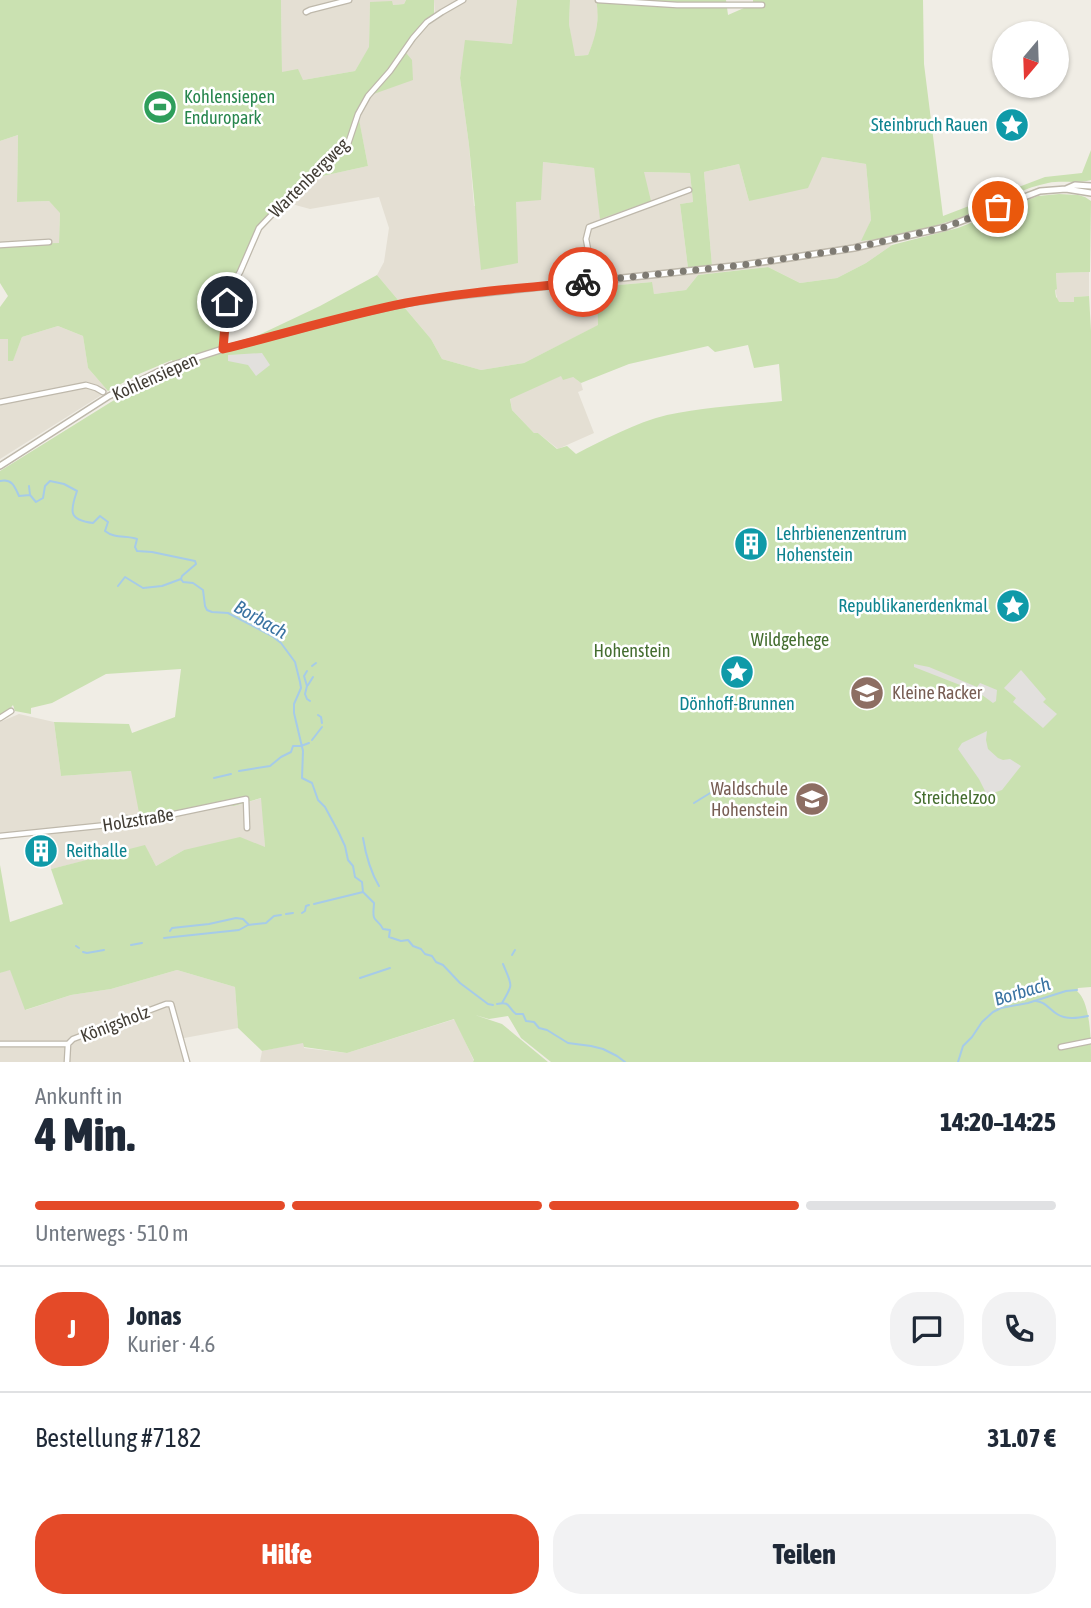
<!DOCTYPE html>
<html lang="de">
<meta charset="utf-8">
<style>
:root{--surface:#fff;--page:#f2f2f3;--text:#1f2937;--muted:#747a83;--line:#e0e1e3;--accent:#e44a28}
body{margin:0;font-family:"Asap Condensed",sans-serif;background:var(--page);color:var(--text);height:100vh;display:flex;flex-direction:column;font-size:26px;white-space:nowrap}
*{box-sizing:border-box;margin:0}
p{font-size:23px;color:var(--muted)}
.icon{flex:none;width:38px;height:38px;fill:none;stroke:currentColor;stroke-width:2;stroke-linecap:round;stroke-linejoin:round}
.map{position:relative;height:1062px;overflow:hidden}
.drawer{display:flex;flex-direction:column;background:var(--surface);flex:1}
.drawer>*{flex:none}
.needle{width:46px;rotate:199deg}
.tools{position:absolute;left:992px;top:21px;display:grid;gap:14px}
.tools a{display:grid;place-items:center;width:77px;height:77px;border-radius:50%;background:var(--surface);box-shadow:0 2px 5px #0004;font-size:35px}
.pin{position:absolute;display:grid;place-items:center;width:60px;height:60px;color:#fff;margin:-30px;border:4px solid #fff;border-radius:50%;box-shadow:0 2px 7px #0007}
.courier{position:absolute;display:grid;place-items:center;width:70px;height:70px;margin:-35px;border:5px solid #e44a28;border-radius:50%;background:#fff;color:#222;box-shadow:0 2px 9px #0007}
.head em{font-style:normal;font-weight:800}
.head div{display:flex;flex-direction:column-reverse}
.head{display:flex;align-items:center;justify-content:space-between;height:119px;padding:0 35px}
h1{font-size:46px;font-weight:800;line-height:52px}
.bar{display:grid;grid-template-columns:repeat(4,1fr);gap:10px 7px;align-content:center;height:84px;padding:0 35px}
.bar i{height:9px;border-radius:5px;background:var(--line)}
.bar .active{background:var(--accent)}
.bar p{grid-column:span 4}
.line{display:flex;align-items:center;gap:18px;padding:0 35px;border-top:2px solid var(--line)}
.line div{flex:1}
.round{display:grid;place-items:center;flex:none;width:74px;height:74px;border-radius:28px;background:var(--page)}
.button{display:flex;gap:14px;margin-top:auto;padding:14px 35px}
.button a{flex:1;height:80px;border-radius:28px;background:var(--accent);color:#fff;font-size:28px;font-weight:800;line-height:80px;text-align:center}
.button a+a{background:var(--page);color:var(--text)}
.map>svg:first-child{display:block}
.residential{fill:#e4dfd3}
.green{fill:#cae1b1;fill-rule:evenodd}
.parking{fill:#e2e0dd}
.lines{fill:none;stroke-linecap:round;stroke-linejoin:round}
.stream{stroke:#a6cbe8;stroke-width:2}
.minor-casing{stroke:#beb8ab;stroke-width:7}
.tertiary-casing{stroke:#beb8ab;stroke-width:8}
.minor{stroke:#fff;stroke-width:4.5}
.tertiary{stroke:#fff;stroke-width:5}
.done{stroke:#7f7b73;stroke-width:7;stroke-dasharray:0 12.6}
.route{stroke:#e44a28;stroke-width:9}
.labels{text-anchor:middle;stroke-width:5;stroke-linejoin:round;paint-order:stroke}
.leisure-label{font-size:18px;fill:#27864d;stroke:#fff;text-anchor:start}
.culture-label{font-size:18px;fill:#0d838f;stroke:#fff;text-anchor:end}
.street-label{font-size:18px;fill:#423d35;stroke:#fff}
.park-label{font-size:18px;fill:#446d2f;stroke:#fff}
.education-label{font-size:18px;fill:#785e54;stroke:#fff;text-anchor:start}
.water-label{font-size:19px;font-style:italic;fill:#3a73a2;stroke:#fff}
</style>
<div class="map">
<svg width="1091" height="1062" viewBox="0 0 1091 1062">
<rect width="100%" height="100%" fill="#f0ede5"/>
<path class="residential" d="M281,0H406L404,4L393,5L370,3L369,48L355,71L303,80L282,72Z
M434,0H517L512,44L466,41L460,78L469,145L474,206L516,202L543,162L594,168L601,218L643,172L690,173L693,202L680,204L688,268L712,266L704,172L739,164L749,201L822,157L866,164L871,220L862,241L879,240L892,245L866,263L837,278L800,283L768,267L698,275L686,290L654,294L651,282L598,287L599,325L524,363L481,370L442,359L431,339L377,275L384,262L389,228L379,197L310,209L288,203L318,177L368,166L359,120L371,95L404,51L435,19Z
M570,0H596L598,12L596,35L588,55L574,56L569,24Z
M18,135L17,202L49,201L60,212L59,243L0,244V141Z
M1089,272V296L1074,297V302H1058L1055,289L1057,288L1056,273Z
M58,326L83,336L88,368L108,391L0,459V339L8,338V361L13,360L22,337Z
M562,375L573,377L581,383L583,390L578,392L594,433L558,449L538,433H534L512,410L510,398Z
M19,714L54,722L61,776L131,771L220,804L234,806L262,798L265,848L184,850L156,866L145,846L51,869L48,831L0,835V722Z
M10,969L26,1010L71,995L111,989L177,970L235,987L238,1028L179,1039L184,1062H0V973Z
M455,1019L474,1061L473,1062H260L262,1051L304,1042V1048L347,1053Z"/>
<path class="green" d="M0,0H281L282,72L298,69L303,80L355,71L369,47L370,2L392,1L393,5L404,4L406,0H434V15L417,30L402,48L412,60L413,80L368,96L358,114L368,166L318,177L300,190L259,228L234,280L237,282L229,304L227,328L221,353L320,306L377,275L431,339L442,359L481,370L524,363L598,325L597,287L652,282L654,294L686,290L698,275L768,267L800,283L837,278L866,263L892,245L958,228L1038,196L1059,194L1078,195L1085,197L1091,201L1090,272L1056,273L1057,289L1055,290L1056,297L1057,298L1059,302H1074V297L1089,296L1091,331V987L1078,988L1077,991C1091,1003 1091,1042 1091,1062H551L521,1038L508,1016L489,1019L475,1015L502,1024L548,1062H473L474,1060L454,1019L347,1053L304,1047L303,1043L262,1051L238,1028L235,987L177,970L111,989L71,995L25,1010L10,970L0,973V865L10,922L63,904L51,869L145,845L156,866L184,850L240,837L265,847L261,798L234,806L219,804L141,823L131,771L61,776L54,722L129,724L132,733L175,717L181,669L106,674L52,703L31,708V714L15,711L13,705L7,712L0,716V471L111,402L142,384L174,369L172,360L139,374L108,391L88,368L83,336L58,326L22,337L13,361H8V339H0V307L8,296L0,283V244L59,243L60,213L49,201L17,202L18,135L0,141ZM748,345L754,368L779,364L782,401C744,405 704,407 667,415C635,423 605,439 576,454L567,446L557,449L538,433H534L512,410L510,399L561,376L563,380L573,377L581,383L629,364L708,346L715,352Z
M517,0H570L569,24L575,56L588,55C596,36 600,20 596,0H726L728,15L753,4V0H923L924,64L943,216L1045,177L1082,173L1091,150V180C1077,184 1062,180 1048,183C1023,188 1000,201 977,211C942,225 899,238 861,241L871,220L866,164L822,157L808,188L749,201L739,164L704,172L712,266L688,268L680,204L693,202L690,173L644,172L651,201L600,219L594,168L543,162L541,200L516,202L518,263L481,270L469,145L460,78L465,40L512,44Z"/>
<path class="parking" d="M262,353L270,365L256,376L248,365L228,361V355Z
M914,664L929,667L977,687L980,683L997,690L996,701L993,703L978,692L914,667Z
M1021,670L1046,699L1043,702L1057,714L1043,728L1013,702L1016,698L1004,688Z
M987,731L986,740L988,749L998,758L1003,760L1010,759L1021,766L1002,790L987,795L979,779L958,749L962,743Z"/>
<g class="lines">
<path class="stream" d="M0,481C12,478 15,487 19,496L30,495L36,502L43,498L45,486L50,481L64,484L77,491C70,511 68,520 93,523L100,516L108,522L105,531C115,539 126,535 137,539L135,547L137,551L152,552L195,561L196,564L182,576L181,579L183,582L193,583L203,590L205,606L207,610L212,612L228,613L272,636L281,643L295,662L300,682L301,688L294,704V713L303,751L302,778L312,783L318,800L325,807L338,831L345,846L348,860L353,866L355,877L362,882L363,892L374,903C374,908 372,916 375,919C378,923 381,924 383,929L390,930L389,937L401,941L408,940L413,946L421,949L425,954L432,956L436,962L443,965L460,983L488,1004L493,1005
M29,486L30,495
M118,586L125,577L143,588L162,586L181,579
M312,666L316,663
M307,671L304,676L307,686L305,694L307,699L310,701
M308,685L313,677
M318,715L321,717L322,723
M312,740L322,727
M239,771L270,766L281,757L291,752L293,746H301L309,743
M214,778L231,774
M694,803L715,790
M363,838C366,856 370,871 379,886
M314,904L363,892
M302,913L305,911L306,906L309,905
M286,914L293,913
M170,931L172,928L209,924L236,918L243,919L248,924
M164,938L239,930L248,925L266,923L274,916L281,915
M131,945L142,943
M76,946L79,948
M83,952L87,953L104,950
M512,955L515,950
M360,978L390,968
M1036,1001C1046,1002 1049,1009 1057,1014C1066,1020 1078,1018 1088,1016
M502,1003C514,983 512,986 503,964
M497,1004C511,1001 507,1007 516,1014H523L526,1021L534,1022L539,1028L547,1030L568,1043L591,1046L603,1049L617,1056L625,1062
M958,1062L963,1046L972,1037L982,1022L993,1012L1001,1008L1028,1003L1066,991L1077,990"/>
<g class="minor-casing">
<path id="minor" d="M598,0L677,5H762
M306,12L310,10L349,0
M0,245L49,242
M594,281L586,239L589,227L689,190
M223,349L229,290L240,272L259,228L283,203L312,180L348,144L358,114L368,96L390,71L413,38L427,22L442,12L463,0
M0,402L86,385L96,388L103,392
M0,718L11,711
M0,836L117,824L126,818L136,822L246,799L247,828
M0,1044H68L73,1039L166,1004H171L187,1062
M1061,1047L1091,1041
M67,1062L68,1044"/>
</g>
<g class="tertiary-casing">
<path id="tertiary" d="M1066,189L1091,193
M0,466L109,396L170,366L223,349L366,312L408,303L456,296L743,265L854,248L946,227L1040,191L1066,189L1075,185L1091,186"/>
</g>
<use href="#minor" class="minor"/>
<use href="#tertiary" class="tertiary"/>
</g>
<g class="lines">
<path class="done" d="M583,282L743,265L854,248L946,227L998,207"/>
<path class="route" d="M227,302L223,349C284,334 345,315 406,303C464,292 524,288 583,282"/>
</g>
<defs>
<g id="stadium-disc" transform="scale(1.75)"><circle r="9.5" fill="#2e9e5b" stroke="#fff"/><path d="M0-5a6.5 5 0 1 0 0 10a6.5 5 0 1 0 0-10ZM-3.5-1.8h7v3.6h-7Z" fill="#fff"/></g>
<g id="sight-disc" transform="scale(1.75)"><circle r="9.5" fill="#0f9aa8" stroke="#fff"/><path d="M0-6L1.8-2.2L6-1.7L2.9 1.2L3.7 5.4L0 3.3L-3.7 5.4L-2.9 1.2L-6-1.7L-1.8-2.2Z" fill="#fff"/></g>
<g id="building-disc" transform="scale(1.75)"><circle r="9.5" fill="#0f9aa8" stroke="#fff"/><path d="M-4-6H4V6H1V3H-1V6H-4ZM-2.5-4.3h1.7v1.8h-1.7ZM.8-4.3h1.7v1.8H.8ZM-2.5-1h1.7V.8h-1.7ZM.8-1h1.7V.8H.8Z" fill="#fff"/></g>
<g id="school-disc" transform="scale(1.75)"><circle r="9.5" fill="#8d6e63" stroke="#fff"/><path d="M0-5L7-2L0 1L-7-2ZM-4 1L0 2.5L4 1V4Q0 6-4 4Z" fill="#fff"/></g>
</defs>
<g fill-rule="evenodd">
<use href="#stadium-disc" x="160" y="107"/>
<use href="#sight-disc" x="1012" y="125"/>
<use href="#building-disc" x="751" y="544"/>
<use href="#sight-disc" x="1013" y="606"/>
<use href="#sight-disc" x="737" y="672"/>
<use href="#school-disc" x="867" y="693"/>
<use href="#school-disc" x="812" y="799"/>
<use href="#building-disc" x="41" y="851"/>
</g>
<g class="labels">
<g class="leisure-label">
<text x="184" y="103">Kohlensiepen<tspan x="184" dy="21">Enduropark</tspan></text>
</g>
<g class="culture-label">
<text x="988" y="131">Steinbruch Rauen</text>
<text x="776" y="540" text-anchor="start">Lehrbienenzentrum<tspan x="776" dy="21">Hohenstein</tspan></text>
<text x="988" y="612">Republikanerdenkmal</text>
<text x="737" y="710" text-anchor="middle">Dönhoff-Brunnen</text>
<text x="66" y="857" text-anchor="start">Reithalle</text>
</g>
<g class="street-label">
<text transform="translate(309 178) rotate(-45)" y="6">Wartenbergweg</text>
<text transform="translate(155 377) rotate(-24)" y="6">Kohlensiepen</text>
<text transform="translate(138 820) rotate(-9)" y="6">Holzstraße</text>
<text transform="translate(115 1024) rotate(-21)" y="6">Königsholz</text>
</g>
<g class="park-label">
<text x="790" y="646">Wildgehege</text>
<text x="632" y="657">Hohenstein</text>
<text x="955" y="804">Streichelzoo</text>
</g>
<g class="education-label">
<text x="892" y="699">Kleine Racker</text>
<text x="788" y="795" text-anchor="end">Waldschule<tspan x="788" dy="21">Hohenstein</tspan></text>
</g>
<g class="water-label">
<text transform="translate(261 619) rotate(30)" y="7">Borbach</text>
<text transform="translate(1022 991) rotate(-17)" y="7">Borbach</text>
</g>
</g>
</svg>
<div class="tools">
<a><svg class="needle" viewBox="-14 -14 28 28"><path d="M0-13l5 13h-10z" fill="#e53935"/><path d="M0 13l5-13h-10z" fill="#747a83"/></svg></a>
</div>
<div class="pin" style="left:998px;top:207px;background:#ea580c"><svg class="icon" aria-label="bag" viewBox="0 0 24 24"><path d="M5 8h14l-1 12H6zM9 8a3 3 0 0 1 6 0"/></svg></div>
<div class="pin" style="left:227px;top:302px;background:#1f2937"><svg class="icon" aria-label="home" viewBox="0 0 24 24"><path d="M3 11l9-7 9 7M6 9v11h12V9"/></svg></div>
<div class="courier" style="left:583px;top:282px"><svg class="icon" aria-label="bike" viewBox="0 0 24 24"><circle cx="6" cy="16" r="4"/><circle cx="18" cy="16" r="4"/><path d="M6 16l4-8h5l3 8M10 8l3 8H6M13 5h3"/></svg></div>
</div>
<section class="drawer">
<div class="head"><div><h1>4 Min.</h1><p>Ankunft in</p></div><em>14:20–14:25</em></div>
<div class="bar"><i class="active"></i><i class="active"></i><i class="active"></i><i></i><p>Unterwegs · 510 m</p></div>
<div class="line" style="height:126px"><b class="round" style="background:var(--accent);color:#fff">J</b><div><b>Jonas</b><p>Kurier · 4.6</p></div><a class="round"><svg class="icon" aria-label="chat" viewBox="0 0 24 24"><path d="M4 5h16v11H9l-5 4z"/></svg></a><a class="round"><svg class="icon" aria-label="phone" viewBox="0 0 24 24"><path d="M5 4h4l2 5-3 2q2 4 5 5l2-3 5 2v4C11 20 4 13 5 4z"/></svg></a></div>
<div class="line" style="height:91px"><div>Bestellung #7182</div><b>31.07 €</b></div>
<div class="button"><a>Hilfe</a><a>Teilen</a></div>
</section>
